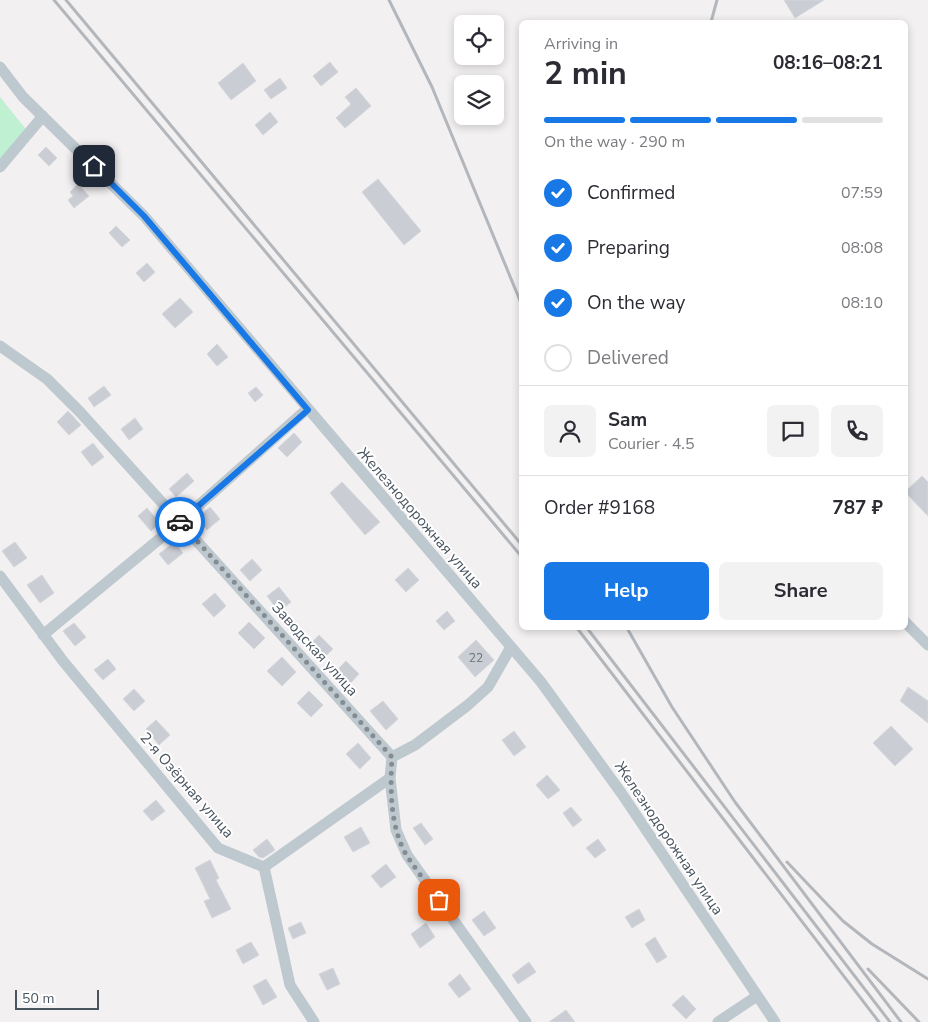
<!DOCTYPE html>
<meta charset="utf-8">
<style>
:root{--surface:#fff;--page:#f2f2f3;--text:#2b2b33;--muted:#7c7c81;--line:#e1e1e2;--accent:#1778e6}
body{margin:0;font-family:"Nunito Sans",sans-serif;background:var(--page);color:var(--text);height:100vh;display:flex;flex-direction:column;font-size:19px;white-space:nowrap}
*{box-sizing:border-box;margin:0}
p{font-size:16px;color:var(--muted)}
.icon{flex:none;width:28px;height:28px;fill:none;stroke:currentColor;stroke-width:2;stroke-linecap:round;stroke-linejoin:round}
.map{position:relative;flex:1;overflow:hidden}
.sheet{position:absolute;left:519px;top:20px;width:389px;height:610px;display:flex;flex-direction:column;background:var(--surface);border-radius:8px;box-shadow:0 2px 8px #0003}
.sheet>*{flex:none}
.controls{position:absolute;left:454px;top:15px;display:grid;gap:10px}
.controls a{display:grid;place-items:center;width:50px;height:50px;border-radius:8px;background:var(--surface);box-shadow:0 2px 8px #0003;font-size:25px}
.scale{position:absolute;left:15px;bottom:12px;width:84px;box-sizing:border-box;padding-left:5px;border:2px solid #48545e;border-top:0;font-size:14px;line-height:18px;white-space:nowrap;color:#48545e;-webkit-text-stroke:4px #fff;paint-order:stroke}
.pin{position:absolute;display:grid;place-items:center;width:42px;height:42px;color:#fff;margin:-21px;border-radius:10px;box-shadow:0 2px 8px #0006}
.courier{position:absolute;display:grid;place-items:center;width:50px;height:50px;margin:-25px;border:4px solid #1778e6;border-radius:50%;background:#fff;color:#222;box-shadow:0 1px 6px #0007}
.overview em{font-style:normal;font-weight:700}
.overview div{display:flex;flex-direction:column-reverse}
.overview{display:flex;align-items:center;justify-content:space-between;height:85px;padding:0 25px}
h1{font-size:32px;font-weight:700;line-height:38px}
.bar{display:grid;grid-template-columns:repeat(4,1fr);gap:8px 5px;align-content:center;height:60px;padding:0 25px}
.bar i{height:6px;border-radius:4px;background:var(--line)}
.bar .current{background:var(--accent)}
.bar p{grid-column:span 4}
.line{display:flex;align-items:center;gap:12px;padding:0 25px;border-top:1px solid var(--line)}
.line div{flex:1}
.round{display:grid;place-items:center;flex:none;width:52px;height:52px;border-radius:8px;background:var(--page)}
ol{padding:0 25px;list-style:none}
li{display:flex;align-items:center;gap:15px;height:55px}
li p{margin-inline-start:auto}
li .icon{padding:5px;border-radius:50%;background:var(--accent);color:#fff;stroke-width:4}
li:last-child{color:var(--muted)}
li i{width:28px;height:28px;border:2px solid var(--line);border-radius:50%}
.cta{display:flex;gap:10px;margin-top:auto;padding:10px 25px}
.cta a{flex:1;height:58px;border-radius:8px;background:var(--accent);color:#fff;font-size:20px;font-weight:700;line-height:58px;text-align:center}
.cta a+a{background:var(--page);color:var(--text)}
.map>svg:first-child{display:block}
.green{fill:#bff0d1}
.building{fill:#cacdd3;stroke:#d4d7dc}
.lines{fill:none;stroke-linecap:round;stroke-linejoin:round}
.minor{stroke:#bec8cf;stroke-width:11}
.rail{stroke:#b3b6bb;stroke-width:3}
.done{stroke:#848b91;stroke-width:5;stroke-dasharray:0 9}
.route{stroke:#1778e6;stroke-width:6}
.labels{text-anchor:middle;stroke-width:4;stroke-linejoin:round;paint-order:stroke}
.number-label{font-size:12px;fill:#68727b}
.street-label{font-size:15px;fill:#48545e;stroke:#fff}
</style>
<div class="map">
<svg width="928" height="1022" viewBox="0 0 928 1022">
<rect width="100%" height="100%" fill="#f3f0f1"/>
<path class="green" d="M0,97L29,133L0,161Z"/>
<path class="building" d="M784,0H824L795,18Z
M330,62L338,72L321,86L313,76Z
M243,63L256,81L231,100L218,83Z
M280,78L287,88L271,99L264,90Z
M356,88L371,106L345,128L336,118L351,104L345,97Z
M270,112L278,122L263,135L255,125Z
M46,147L57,158L49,166L38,155Z
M378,179L421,231L404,245L362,192Z
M78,184L89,196L74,208L68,200L73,196L70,192Z
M116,226L130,240L122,247L109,233Z
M147,263L155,272L144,282L136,273Z
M180,298L193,312L175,328L162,314Z
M217,344L228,357L217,366L207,354Z
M104,386L111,395L94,407L88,398Z
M256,387L263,395L255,402L248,393Z
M68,411L81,425L69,435L57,422Z
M135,418L143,429L129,440L121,429Z
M294,433L302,442L287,457L278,448Z
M93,443L104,457L92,466L81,452Z
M187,473L194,481L176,497L169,489Z
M922,476L928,482V516L905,492Z
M342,482L380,522L365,535L330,493Z
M210,507L220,519L207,530L197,518Z
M147,508L160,523L151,531L138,516Z
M15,542L27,558L14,567L2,551Z
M174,542L183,553L168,565L159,554Z
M252,559L262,570L250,581L240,570Z
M408,568L419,580L406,592L395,580Z
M42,575L54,593L40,603L27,585Z
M279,587L291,602L279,612L267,596Z
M215,593L226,606L214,617L202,604Z
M447,611L455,621L444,630L436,621Z
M249,622L265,638L254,649L238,633Z
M74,623L86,637L75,646L63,631Z
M319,635L333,649L321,660L307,647Z
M476,640L494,660L475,677L458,657Z
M282,657L296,672L282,686L267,671Z
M108,659L116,669L103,680L94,670Z
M346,661L359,674L347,687L333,674Z
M908,687L928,701V723L900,701Z
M134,689L145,701L134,711L123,699Z
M309,691L323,705L311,717L297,703Z
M383,701L398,719L386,730L370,711Z
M156,720L170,735L159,745L146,729Z
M891,726L913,749L895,766L873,743Z
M514,731L526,747L514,756L502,740Z
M358,743L371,758L360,769L346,754Z
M547,775L560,790L548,799L536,785Z
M156,800L165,811L152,821L143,811Z
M571,807L582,820L573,827L563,813Z
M421,823L433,839L425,845L413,828Z
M361,827L370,843L353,852L344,837Z
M267,839L275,850L263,858L259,857L253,850Z
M598,839L606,850L595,858L586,848Z
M210,860L219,878L216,880L231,909L212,918L204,901L210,899L195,868Z
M386,864L396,877L381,888L371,876Z
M639,909L645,920L632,928L625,917Z
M484,911L496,928L484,936L472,920Z
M301,922L306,933L293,939L288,928Z
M426,923L435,937L420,948L411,934Z
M655,937L667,957L657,963L645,944Z
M251,942L259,955L243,964L236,950Z
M529,962L536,972L518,984L512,975Z
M333,968L340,984L327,990L319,974Z
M460,974L471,989L459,998L448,984Z
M266,979L277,997L263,1005L253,986Z
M683,995L696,1009L686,1019L672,1005Z
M566,1010L575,1022H549Z"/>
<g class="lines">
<path class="minor" d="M0,67L23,97L144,216L541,682L622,794L775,1022
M0,167L43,116
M0,346L47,379L80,412L392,757L390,778L396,830L407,855L526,1022
M0,576L63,661L218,848L264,867L290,985L314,1022
M905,622L928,645
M43,635L180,522L307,409
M392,757L415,745L468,705L488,687L511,647
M264,867L390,778
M718,1022L757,996"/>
<path class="rail" d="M54,0L521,556
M66,0L521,544
M389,0L432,87L521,303
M711,22L717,0
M577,628L879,1022
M587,628L890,1022
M627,628L672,707L735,802L901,1022
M787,862L843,921L872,944L928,979
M868,969L919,1022"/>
</g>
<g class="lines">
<path class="done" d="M180,522L392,757C390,789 390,828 407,856C417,871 429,886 439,900"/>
<path class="route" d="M94,166L144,216L308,410L180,522"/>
</g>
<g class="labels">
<g class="number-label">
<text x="476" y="662">22</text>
</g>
<g class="street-label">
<text transform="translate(420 518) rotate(49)" y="5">Железнодорожная улица</text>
<text transform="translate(315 649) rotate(48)" y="5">Заводская улица</text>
<text transform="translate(187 785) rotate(49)" y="5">2-я Озёрная улица</text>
<text transform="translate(669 838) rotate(56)" y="5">Железнодорожная улица</text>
</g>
</g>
</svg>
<div class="controls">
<a><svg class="icon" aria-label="locate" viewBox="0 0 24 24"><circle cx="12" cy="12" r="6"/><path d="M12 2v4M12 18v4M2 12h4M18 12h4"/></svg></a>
<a><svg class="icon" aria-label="layers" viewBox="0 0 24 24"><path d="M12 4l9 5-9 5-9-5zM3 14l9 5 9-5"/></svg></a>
</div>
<div class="scale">50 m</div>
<div class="pin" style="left:439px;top:900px;background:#ea580c"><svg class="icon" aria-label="bag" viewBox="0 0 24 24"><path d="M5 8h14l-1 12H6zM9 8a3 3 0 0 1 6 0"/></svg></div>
<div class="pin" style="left:94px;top:166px;background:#1f2937"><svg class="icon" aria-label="home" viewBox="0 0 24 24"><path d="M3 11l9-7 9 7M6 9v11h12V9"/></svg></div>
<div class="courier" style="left:180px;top:522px"><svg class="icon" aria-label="car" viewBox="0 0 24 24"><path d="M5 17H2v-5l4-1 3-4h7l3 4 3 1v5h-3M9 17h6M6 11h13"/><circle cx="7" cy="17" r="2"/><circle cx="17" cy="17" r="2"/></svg></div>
<section class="sheet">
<div class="overview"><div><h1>2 min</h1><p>Arriving in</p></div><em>08:16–08:21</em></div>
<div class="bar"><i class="current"></i><i class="current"></i><i class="current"></i><i></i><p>On the way · 290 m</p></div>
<ol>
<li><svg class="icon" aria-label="check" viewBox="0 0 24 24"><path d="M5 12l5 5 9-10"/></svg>Confirmed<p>07:59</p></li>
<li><svg class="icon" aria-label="check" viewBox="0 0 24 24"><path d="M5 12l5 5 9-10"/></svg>Preparing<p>08:08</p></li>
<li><svg class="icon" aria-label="check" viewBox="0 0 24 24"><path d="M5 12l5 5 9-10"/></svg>On the way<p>08:10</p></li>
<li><i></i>Delivered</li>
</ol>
<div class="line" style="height:90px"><a class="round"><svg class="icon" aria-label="person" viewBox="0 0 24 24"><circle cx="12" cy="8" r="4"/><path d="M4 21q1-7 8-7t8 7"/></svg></a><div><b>Sam</b><p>Courier · 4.5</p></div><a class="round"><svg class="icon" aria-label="chat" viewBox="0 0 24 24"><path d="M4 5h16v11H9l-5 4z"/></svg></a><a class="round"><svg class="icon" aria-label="phone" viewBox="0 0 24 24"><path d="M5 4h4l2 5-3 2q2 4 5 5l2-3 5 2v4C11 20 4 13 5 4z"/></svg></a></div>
<div class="line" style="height:65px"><div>Order #9168</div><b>787 ₽</b></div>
<div class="cta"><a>Help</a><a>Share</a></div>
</section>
</div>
